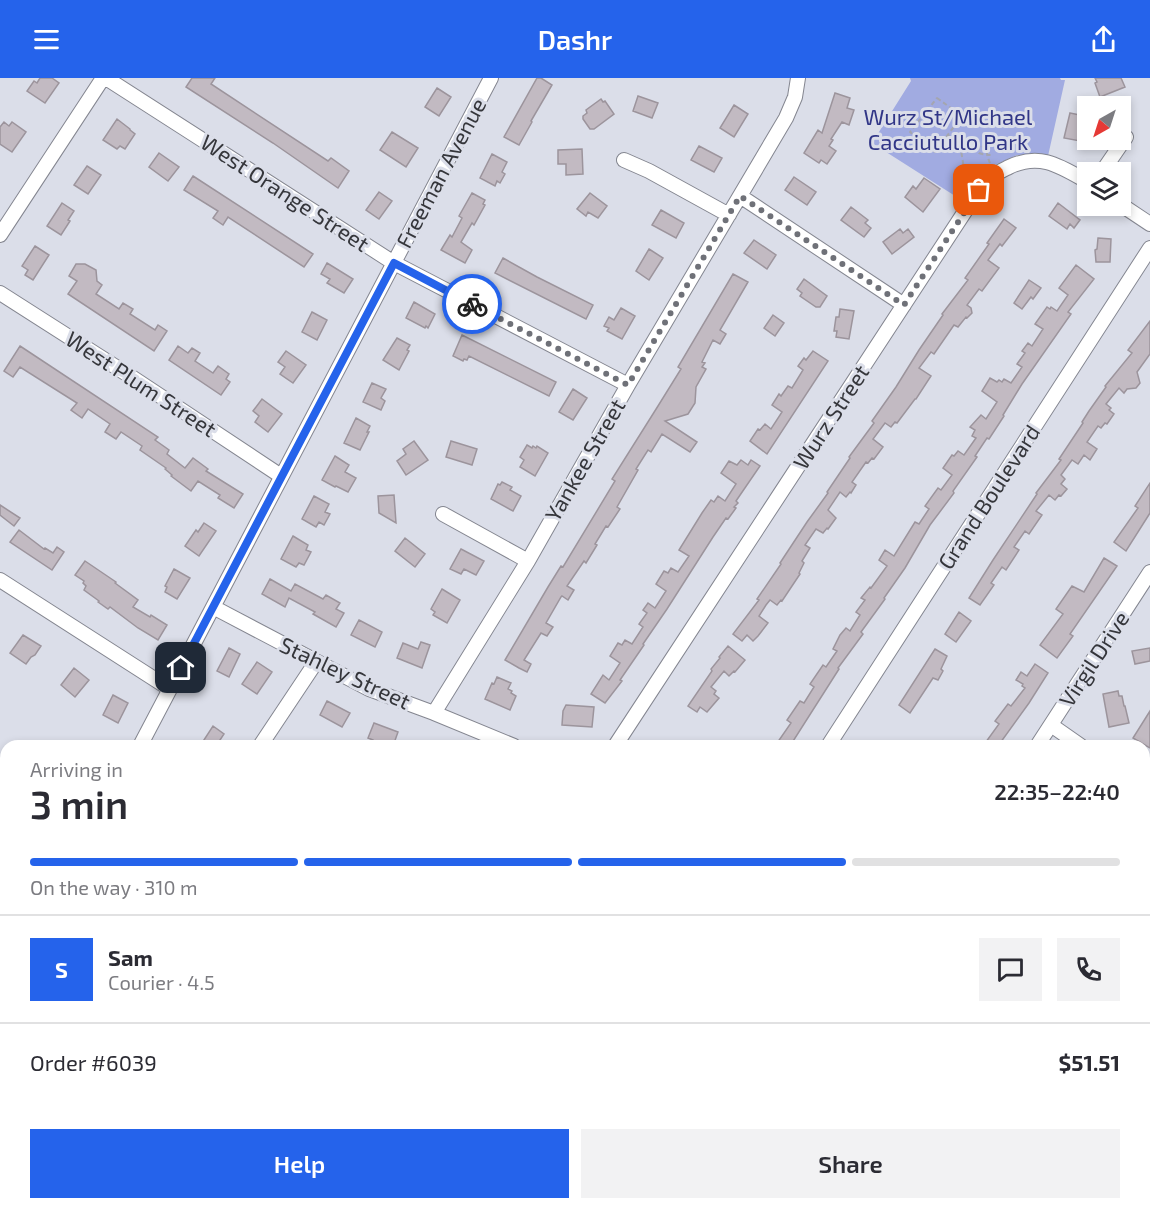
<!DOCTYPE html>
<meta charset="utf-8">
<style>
:root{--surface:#fff;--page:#f2f2f3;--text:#2b2b33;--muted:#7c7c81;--line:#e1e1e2;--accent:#2563eb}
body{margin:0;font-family:"Exo 2",sans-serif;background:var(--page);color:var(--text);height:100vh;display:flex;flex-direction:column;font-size:22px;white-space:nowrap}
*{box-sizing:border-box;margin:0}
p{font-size:20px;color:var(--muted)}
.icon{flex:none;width:33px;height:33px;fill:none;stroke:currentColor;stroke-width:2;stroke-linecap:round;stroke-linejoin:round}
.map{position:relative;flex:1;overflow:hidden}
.side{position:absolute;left:0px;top:662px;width:1150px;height:470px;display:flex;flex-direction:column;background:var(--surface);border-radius:18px 18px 0 0;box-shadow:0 3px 9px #0003}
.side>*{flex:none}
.needle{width:39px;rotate:219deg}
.buttons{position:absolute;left:1077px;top:18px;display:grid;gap:12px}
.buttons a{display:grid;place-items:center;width:54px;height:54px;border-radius:0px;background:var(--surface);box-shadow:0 3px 9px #0003;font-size:30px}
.pin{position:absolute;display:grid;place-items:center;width:51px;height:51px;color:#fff;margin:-26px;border-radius:12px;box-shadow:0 3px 9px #0006}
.courier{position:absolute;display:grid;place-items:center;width:60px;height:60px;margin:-30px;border:4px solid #2563eb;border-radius:50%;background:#fff;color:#222;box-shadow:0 2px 8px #0007}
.overview em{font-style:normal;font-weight:600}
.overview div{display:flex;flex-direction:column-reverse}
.overview{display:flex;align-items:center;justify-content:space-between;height:102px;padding:0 30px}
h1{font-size:39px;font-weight:600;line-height:45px}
.bar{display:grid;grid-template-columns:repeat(4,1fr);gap:9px 6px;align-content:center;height:72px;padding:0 30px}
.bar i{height:8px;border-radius:4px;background:var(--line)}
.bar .active{background:var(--accent)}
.bar p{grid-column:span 4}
.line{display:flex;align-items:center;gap:15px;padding:0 30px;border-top:2px solid var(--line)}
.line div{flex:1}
.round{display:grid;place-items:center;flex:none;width:63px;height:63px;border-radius:0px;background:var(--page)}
.cta{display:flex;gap:12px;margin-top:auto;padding:12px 30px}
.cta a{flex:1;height:69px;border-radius:0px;background:var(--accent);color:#fff;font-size:24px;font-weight:600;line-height:69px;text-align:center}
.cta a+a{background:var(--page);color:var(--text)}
header{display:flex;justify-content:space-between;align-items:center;height:78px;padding:0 30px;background:var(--accent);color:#fff;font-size:27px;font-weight:600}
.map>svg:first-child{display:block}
.green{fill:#a1abe1}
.building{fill:#c2bac2;stroke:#9c949c;stroke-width:1.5}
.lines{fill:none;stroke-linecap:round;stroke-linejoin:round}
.street-casing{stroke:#848690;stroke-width:16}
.path{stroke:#a4a6af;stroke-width:2;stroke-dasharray:4.5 3;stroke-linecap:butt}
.street{stroke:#fff;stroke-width:14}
.done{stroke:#6f7178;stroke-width:6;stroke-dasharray:0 10.8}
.route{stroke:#2563eb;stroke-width:8}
.labels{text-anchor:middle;stroke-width:6;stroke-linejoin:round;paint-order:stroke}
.park-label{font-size:22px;fill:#313687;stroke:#dbdee9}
.street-label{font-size:22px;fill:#35363b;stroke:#dbdee9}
</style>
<header><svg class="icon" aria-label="menu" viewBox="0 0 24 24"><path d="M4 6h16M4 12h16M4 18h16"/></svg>Dashr<svg class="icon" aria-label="share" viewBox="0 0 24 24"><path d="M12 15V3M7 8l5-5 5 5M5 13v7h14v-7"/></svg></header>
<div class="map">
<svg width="1150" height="1130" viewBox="0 0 1150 1130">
<rect width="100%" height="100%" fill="#dbdee9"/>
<path class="green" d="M910,0H1060L1061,2H1065L1048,78L1017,77L988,90L972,107L963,123L872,65L911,3Z
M741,1125H843L839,1130H749Z"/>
<path class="building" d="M40,0H52L59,5L45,25L27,13L34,3L37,5Z
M192,0H215L211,6L328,83L331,80L349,93L338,110L273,65L186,9Z
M537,0H541L552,7L531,43L532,44L519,67L504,59Z
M1095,0H1121L1125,9L1100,19L1095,5L1097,4Z
M437,10L451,19L439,38L425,29Z
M835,15L850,20L847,30L854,32L849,47L842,44L831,61L833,62L829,68L836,73L827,86L821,82L819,85L804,75L818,52L822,55Z
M638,18L658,25L652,40L633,33Z
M601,21L603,24L605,23L614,36L594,51H590L583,41V38L587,35L586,32Z
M734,27L748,36L734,59L720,50Z
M1070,35L1085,38L1080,63L1064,60Z
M117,41L130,51V52L135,56L125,71L120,68L117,71L103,62Z
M4,44L9,48L12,44L26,54L12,74L0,66V49Z
M392,54L418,70L406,89L380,72Z
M699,68L722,80L714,94L691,82Z
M582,71L583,96L566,97V86H558V72Z
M159,75L179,89L168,103L149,89Z
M492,76L507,84L502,94L505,96L500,105L497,103L495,108L480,100Z
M87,88L101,97L88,116L74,107Z
M193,98L313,176L304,189L228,139L223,147L213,140L218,133L184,112Z
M794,99L816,114L807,127L785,112Z
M924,100L940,111L923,134L905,119L913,108L916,111Z
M379,114L392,123L379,141L366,132Z
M472,115L485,122L483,126L485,127L474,147L472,145L461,164L472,172L465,185L441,172L450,157L452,159L462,140L459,138Z
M590,115L607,128L598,140L588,134L586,138L577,131Z
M62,125L74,133L68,142L70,143L61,157L47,148Z
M1058,125L1080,142L1074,150L1070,146L1067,151L1049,138Z
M851,129L868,142L865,145L871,150L864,159L841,142Z
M661,132L684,145L676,160L652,147Z
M1004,141L1016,150L1002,168L1000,166L988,182L999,190L982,213L979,211L967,227L971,230L972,235L967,240L966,239L958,249L954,247L934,276L931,274L919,290L931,298L916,321H915L897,345L895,344L891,349L885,345L873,361L883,369L874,381L872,380L868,385L866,384L852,404L856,407L851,415L850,414L846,419L840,414L828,432L836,440L828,451L827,450L823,455L816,451L805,467L810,470L802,483L804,485L799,495L800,496L782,523L781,522L777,527L770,522L766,527L759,538L768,545L758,558L753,563L747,557L742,563L733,556L759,522L757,521L781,486L780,485L807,444L828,415L827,414L850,380L849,379L874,345L872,343L896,309L919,272L943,237L942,236L968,202L965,200L989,166L987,165Z
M900,151L903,155L908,151L914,159L892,176L883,164Z
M1098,160L1111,161L1110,184H1096L1095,172L1097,171Z
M754,162L776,177L767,191L744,175Z
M35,168L49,177L33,202L25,197L28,192L22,188Z
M649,171L663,180L649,202L636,193Z
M503,180L537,199L593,227L586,241L495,195Z
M327,185L353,201L344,215L327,205L330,201L321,196Z
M76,186H85L96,192L97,203L102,207L96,216L119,231L123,225L133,231L130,236L155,252L158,247L167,253L154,273L68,216L77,203L69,198Z
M1076,187L1094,201L1068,234L1071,236L1022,306L1003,337L1004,338L989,361L987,360L975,378L977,379L953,413L954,415L930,447L905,490L884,520L885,521L861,554L863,556L838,590L839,591L790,668H775L791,645L787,642L800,623L804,625L814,609L810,606L823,587L826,589L837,573L833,571L840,557L846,550L850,553L860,537L856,534L865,522L861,520L870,509L871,510L887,488L879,482L885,472L894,478L915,444L919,446L929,431L925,428L938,410L941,412L952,397L943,390L952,377L954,378L958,373L964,377L976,360L972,358L975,352L970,349L981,337L986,341L997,324L982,313L990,300L997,304L999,302L1002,304L1004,301L1011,305L1022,289L1017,286L1025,275L1022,273L1028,265L1032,268L1043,251L1035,246L1047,229L1050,231L1051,229L1057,233L1068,217L1059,210Z
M733,196L748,204L720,252L726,256L720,266L713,262L702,284L705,285L702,289L706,291L696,309L695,325L688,336L665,343L697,364L690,374L662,356L651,374L648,372L636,391L638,392L617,429L620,431L608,449L606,448L595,466L597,467L586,485L584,483L567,508L574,512L568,522L562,518L561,519L546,545L553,549L547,558L541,555L524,582L531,586L527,594L519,590L505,582L548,509L561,488L563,489L615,403L612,401L658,328L681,291L678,289Z
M804,201L827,218L820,229H816L800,218L802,215L797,211Z
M1029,202L1041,210L1033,221L1031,219L1022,231L1014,225Z
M414,224L435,236L428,250L426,248L425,250L406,240Z
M621,230L635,238L622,261L607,253L609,250L604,248L609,239L614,242Z
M840,231L854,233L849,261L836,259L837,253H834L836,239H839Z
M312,234L327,242L317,262L302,254Z
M773,237L784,245L775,258L764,250Z
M1150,243V276L1137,294L1140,305L1136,310L1127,311L1124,315L1119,310L1106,326L1111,330L1109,332L1114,336L1107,346L1105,345L1101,350L1098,348L1087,364L1097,371L1090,382L1084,377L1078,386L1072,382L1061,397L1065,401L1061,406L1067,411L1061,418L1059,417L1055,422L1049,417L1036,433L1042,437L1029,456L1025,453L1014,469L1019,472L1006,492L1002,489L991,505L994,507L980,527L969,520L993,482L1037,416L1036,415L1061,382L1059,381L1083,345L1082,344L1089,333L1106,309L1105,308L1132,275L1128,272Z
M462,257L556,304L549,318L469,278L467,282L464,281L463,283L453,278Z
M397,260L410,267L407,272L409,273L399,292L383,282Z
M20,268L158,359L155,362L169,372L167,376L185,390L193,380L208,391L206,393L243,416L234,430L218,420L220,417L198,403L191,413L171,398L172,397L165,391L166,390L140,372L142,368L121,354L116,361L105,354L110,346L88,331L82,340L71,332L77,325L20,289L13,299L4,293Z
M178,268L188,275L192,270L200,275L195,283L213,295L218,288L229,296L226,301L230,304L221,317L169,282Z
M286,273L306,287L293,305L280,296L285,289L278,284Z
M813,273L828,283L767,376L750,363L758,351L760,352L765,346L771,351L782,334L772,327L779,316L781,318L788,308L792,310L803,292L798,288L804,280L806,282Z
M372,305L386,311L381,320L385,323L381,332L363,324Z
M573,311L587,320L573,342L559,334Z
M262,321L282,336L268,354L255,344L259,338L253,333Z
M356,340L370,348L367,354H369L360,372L344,365Z
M414,363L428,382L406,397L397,383L406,376L403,371Z
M451,363L477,371L472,387L446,379Z
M527,367L532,370L533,368L536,370L537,368L548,375L535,398L520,389L524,382L520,379Z
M335,378L349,387L345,394L356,400L348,414L336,408L335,409L322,402Z
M741,382L748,387L751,382L760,388L736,423L738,425L734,429L736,430L728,441L726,440L713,459L667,531L643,566L644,567L620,602L622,603L605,625L591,616L603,597L609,602L620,585L610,578L618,565L622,567L625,562L632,566L643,549L639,546L647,535L643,532L648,525L655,530L666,513L656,506L664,493L668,495L671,490L678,494L689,478L679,472L702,435L711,422L714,424L718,418L725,423L736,406L721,395L729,383L737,387Z
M502,404L512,409L510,412L521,418L513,433L491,421L498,406L500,407Z
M1150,405V435L1126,473L1114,464L1138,430L1135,428Z
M394,417L396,445L379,435L378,418Z
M314,418L329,426L325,434L330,436L324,447L319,444L316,449L302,441Z
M0,427L20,440L14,448L0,437Z
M204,445L216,453L199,478L185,468L196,452L198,454Z
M19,452L44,471L45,470L53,475L57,469L64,474L52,492L10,464Z
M293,458L308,467L306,472L311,474L304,487L299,485L296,489L281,481Z
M405,460L425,476L415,489L395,473Z
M461,471L484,483L476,497L464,491L461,496L450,491Z
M1104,480L1117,488L1070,556L1073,558L1057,580L1040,567L1063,536L1056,531L1072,508L1084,514Z
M85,483L116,504L115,505L138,522L133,529L150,539L151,537L167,547L158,562L138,550L110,529L108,531L98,524L99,523L84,512L86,508L83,505L84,503L75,497Z
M174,491L190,500L177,521L165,514L167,509L165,508Z
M270,501L291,513L295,506L323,521L326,517L340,525L336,531L344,535L336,549L313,536L315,534L289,520L285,529L262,516Z
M442,511L460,522L447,545L433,537L435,534L431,531Z
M959,534L971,543L956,564L945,556Z
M359,542L382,554L375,569L351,557Z
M23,557L41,568L35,577L31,579L26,586L10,575Z
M421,564L430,567L422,590L397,580L403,565L418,571Z
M728,568L745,582L735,594L734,593L729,598L724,593L711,609L716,613L714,616L719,620L707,634L700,629L697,634L688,628L712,593L711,591L720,580L719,579Z
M229,570L240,576L229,599L217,593Z
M1150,570V583L1135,586L1132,573Z
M935,571L947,578L941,591L943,593L938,602L933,600L910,635L899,627Z
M257,584L272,594L257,616L242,606Z
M1035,586L1048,595L1029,625L998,668H983L999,646L995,643L1008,626L1011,628L1025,610L1022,608L1023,606L1016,602L1021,594L1027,598Z
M74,590L89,602L75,619L61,607Z
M497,599L511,605L508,611L512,613L511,615L516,618L510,632L485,621L492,605L494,606Z
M1118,613L1119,618H1122L1124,628H1125L1129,645L1109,649L1103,616Z
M113,617L128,625L118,645L103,637Z
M327,623L350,635L342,649L320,637Z
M566,627L594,629L592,649L562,647L563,633Z
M1150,633V670L1133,660Z
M374,645L398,654L393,668H371L373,662L368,660Z
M213,648L224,656L216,668H200Z"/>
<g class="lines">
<g class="street-casing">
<path id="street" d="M106,0L394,185L628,307
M624,82L649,93L729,137
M1102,94L1126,59
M740,118L904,227
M1120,126L1150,146
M0,157L103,0
M0,215L130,298L281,398
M443,436L528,483
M0,502L170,611
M213,529L369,611L434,635L514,668
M434,635L528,483L628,307L786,40L795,19L798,0
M1051,647L1081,668
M140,668L491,0
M260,668L316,584
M615,668L979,112C985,107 990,100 996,96C1000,93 1005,91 1009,89C1040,74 1060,88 1088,104
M828,668L1150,170
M1037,668L1150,494
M1144,709L1150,712
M0,785L6,789
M1144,903L1150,906
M0,931L6,920
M1144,1092L1150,1096
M10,1125L17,1130
M305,1125L312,1130
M601,1125L608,1130
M146,1130L149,1125
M547,1130L550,1125
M938,1130L941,1125"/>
</g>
<path class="path" d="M937,20L962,38L935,74L910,54Z
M948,57L961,72L964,91L972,103
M990,85C988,81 987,76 986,71L981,67L979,69L978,72L979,75C984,77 988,77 993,77"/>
<use href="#street" class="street"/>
</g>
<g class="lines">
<path class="done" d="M472,226L628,307L740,118L904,227L979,112"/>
<path class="route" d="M181,590L394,185L472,226"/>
</g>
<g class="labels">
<g class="park-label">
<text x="948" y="47">Wurz St/Michael<tspan x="948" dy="25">Cacciutullo Park</tspan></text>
</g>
<g class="street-label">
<text transform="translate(441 95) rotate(-62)" y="8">Freeman Avenue</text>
<text transform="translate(285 115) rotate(33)" y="8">West Orange Street</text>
<text transform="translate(141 306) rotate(33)" y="8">West Plum Street</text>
<text transform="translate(831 339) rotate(-57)" y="8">Wurz Street</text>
<text transform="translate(585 382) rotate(-60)" y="8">Yankee Street</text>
<text transform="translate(989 419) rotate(-57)" y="8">Grand Boulevard</text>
<text transform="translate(1094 581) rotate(-57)" y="8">Virgil Drive</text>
<text transform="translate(345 595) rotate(25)" y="8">Stahley Street</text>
</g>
</g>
</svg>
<div class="buttons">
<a><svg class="needle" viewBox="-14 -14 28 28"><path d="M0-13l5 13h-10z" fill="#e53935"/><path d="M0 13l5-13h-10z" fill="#7c7c81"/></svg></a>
<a><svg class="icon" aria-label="layers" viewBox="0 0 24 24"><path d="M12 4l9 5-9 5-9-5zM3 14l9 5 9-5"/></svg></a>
</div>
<div class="pin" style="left:979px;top:112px;background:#ea580c"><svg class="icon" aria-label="bag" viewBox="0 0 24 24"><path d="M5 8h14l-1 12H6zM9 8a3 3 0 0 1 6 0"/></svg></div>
<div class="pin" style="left:181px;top:590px;background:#1f2937"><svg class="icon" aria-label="home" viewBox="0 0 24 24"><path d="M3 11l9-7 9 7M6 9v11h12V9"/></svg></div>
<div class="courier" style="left:472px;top:226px"><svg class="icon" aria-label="bike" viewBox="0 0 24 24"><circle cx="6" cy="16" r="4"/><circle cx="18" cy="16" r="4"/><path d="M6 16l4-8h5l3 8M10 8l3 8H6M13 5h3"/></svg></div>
<section class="side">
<div class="overview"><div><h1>3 min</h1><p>Arriving in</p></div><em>22:35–22:40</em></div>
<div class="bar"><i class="active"></i><i class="active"></i><i class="active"></i><i></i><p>On the way · 310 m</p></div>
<div class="line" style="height:108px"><b class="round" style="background:var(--accent);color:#fff">S</b><div><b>Sam</b><p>Courier · 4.5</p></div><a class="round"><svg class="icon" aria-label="chat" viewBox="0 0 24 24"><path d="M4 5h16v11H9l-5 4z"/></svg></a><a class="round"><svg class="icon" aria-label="phone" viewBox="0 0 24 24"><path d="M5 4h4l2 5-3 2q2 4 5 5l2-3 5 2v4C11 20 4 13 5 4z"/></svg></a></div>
<div class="line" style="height:78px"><div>Order #6039</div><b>$51.51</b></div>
<div class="cta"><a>Help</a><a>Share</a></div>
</section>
</div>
